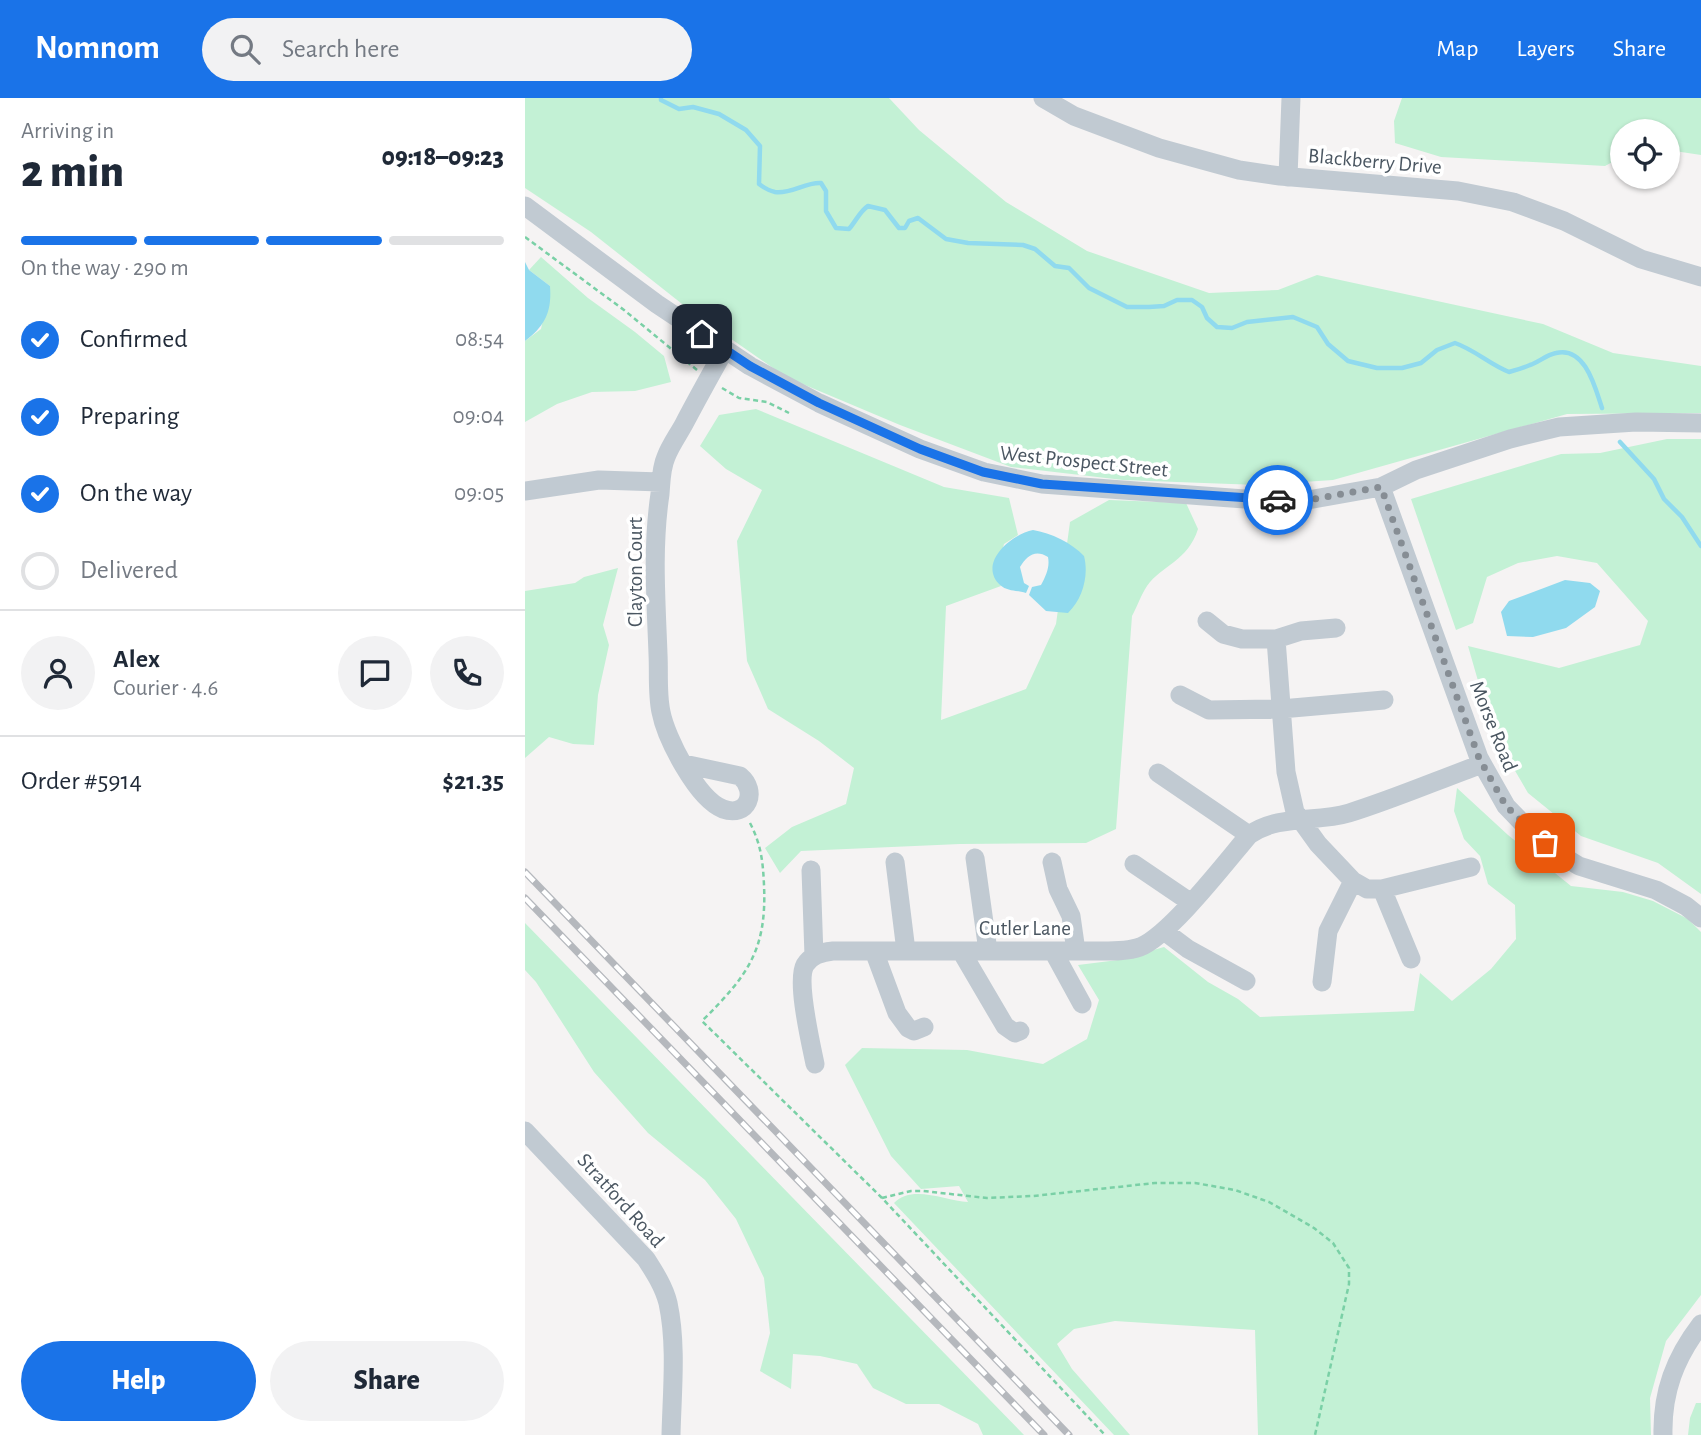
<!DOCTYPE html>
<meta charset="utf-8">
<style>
:root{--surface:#fff;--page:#f2f2f3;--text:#1f2937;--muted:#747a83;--line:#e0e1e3;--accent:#1a73e8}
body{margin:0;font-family:"Alegreya Sans",sans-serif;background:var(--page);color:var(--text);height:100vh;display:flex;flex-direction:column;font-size:26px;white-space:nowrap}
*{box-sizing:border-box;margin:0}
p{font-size:23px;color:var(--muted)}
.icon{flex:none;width:38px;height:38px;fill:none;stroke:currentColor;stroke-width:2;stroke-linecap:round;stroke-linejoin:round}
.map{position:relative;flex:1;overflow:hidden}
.sheet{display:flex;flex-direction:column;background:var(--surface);width:525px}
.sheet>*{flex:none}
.tools{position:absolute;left:1085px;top:21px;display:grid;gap:14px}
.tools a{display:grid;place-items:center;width:70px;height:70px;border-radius:50%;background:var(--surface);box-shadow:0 2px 5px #0004;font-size:35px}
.pin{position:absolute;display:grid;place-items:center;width:60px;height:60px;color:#fff;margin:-30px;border-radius:14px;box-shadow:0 4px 10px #0006}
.courier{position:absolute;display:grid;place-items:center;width:70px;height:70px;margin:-35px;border:5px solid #1a73e8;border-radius:50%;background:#fff;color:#222;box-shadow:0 2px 9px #0007}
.headline em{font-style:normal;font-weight:800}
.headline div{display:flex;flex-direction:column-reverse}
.headline{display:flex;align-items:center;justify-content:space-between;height:119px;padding:0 21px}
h1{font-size:46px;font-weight:800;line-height:52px}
.bar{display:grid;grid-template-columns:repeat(4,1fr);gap:10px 7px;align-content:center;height:84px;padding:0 21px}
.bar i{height:9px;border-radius:5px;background:var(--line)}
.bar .selected{background:var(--accent)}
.bar p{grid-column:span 4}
.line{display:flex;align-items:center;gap:18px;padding:0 21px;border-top:2px solid var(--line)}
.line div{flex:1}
.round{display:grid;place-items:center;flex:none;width:74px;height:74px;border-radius:37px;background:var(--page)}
ol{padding:0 21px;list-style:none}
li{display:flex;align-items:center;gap:21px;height:77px}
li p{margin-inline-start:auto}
li .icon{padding:7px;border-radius:50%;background:var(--accent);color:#fff;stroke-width:4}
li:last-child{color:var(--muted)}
li i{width:38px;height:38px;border:4px solid var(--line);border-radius:50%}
.button{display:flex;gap:14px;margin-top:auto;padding:14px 21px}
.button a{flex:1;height:80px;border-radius:42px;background:var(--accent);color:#fff;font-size:28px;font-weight:800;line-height:80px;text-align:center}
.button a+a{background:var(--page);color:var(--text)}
header{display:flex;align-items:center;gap:42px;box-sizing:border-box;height:98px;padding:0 35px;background:var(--accent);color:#fff}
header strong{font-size:33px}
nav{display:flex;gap:38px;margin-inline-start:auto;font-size:24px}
.search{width:490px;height:63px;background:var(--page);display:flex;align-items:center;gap:18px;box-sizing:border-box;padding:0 24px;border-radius:38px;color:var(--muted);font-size:26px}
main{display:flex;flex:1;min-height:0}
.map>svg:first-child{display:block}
.green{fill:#c3f1d5}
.water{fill:#90daee}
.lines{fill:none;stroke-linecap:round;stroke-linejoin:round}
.stream{stroke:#90daee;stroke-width:4.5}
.path{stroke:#7ad0a6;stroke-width:2.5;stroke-dasharray:5 3.5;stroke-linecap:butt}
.minor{stroke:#c1cad2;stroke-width:19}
.rail-casing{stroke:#b5b8bd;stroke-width:7}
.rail{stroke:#fff;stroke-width:4.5;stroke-dasharray:13;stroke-linecap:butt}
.done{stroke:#868d94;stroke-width:7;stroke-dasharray:0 12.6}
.route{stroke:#1a73e8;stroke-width:9}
.labels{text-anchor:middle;stroke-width:7;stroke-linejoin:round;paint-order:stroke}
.street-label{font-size:21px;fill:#4a5661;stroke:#fff}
</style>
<header>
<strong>Nomnom</strong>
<div class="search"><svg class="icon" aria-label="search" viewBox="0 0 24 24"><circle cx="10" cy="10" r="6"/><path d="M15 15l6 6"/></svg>Search here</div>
<nav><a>Map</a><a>Layers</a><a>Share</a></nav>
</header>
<main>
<section class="sheet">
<div class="headline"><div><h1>2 min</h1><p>Arriving in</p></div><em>09:18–09:23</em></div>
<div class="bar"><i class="selected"></i><i class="selected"></i><i class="selected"></i><i></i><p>On the way · 290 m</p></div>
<ol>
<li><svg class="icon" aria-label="check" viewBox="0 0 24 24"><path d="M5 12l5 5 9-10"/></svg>Confirmed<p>08:54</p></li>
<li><svg class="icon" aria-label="check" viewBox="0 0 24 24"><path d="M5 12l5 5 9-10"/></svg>Preparing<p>09:04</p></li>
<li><svg class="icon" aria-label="check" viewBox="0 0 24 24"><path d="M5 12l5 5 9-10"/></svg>On the way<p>09:05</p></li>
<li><i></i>Delivered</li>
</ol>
<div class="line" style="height:126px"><a class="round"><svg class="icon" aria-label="person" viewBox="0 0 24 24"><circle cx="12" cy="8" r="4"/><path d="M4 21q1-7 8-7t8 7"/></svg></a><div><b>Alex</b><p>Courier · 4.6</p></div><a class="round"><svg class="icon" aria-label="chat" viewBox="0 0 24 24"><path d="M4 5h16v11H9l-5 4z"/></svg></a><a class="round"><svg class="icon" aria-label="phone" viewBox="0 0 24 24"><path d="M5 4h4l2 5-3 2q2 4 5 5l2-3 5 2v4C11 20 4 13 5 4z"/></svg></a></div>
<div class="line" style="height:91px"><div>Order #5914</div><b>$21.35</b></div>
<div class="button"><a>Help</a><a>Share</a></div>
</section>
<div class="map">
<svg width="1176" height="1337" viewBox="0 0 1176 1337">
<rect width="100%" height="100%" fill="#f5f3f3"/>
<path class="green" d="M0,0H364L394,32L481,104L562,153L684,195L753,192L792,177L1018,226L1088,255L1176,268V315L1042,316L808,382L733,387L598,382L486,369L375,327L261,279L166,213L66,134L0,90Z
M877,0H1176V57L1143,52V33H1097V59L1080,68L916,59L870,45L869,23Z
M16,159L63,200L110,234L139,258L146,284L110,293L67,294L32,306L0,324V243L16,231L25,188L4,172Z
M231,311L419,389L484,400L493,437L479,446L470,480L476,488L421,508L416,622L501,591L531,526L545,424L584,402L661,405L673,431C663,463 637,467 622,488C616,497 612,509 607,518L591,731L561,745L435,746L276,753L255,775L240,750L267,729L321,706L329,670L294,643L243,611L222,563L212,443L237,392L201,371L175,348L194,317Z
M1142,341H1176V796L1133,765L1056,738L1003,695L968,635L943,548L1034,570L1115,547L1123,523L1072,465L1032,458L993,465L962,479L948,525L931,532L886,401L1036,356L1075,355Z
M93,470L78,527L84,547L73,597L69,647L48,646L24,639L0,660V493L50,485L59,479Z
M932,690L983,737L1046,788L1098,794L1128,803L1163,821L1176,834V1197L1141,1243L1125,1300L1126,1337H733L730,1232L590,1223L549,1231L532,1246L547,1271L605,1337H589L369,1105C387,1086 421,1103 443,1104L434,1088L396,1091L366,1058L320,967L337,950L442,952L518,966L562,941L574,902L553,867L593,862L639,849L683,884L713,901L735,919L889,913L895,875L927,903L966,871L991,841L990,807L963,786L955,758L939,741L929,713Z
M0,825L499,1337H458L453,1326L414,1306H381L348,1290L332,1266L295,1258L268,1256L266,1291L235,1273L245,1235L239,1180L211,1121L180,1082L123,1035L69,974L11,884L0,872Z
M1171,1305H1176V1337H1163L1165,1320Z"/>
<path class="water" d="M0,164L4,172L25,188C27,214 20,228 0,243Z
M508,432C526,435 547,445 559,458C564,477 558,501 543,515L521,513L504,497L507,489L516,487C521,478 525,469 523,459C510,451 502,458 495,469L499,485L504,488L501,495C493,492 483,494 475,487C452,465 487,436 508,432Z
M1040,482L1065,485L1075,493L1070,509L1041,530L1008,539L982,538L976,514L984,503Z"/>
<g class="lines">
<path class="stream" d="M136,0V2L154,11L168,9L194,16L221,32L235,48L234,86C238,89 245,93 250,94C267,96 280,84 296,85L301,93V113L311,130L324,131C331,123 335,113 343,108L360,112L374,130H380L384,123L393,120L421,141L443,145L498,147L510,151L530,168L544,170L564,190L602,209H624L639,208L652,202H667L677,209L682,220L692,229L707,230L722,224L768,219L792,229L803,246L823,263L852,270H877L896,265L912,252L930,245C950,252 964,266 984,274C991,272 998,270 1005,267C1014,264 1021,257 1031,255C1060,248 1070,289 1077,310
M1095,344L1129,381L1139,401L1157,419L1176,448"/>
<path class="path" d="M0,139L99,212L172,272
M197,290L214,300L242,304L264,315
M225,725C236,746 238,764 239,787C242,853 222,878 177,923L357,1100L580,1337
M357,1100L386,1093H398L462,1100L508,1098L630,1085H670L710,1092L744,1104L789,1130L808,1145L824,1170V1186L790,1337"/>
<path class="minor" d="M518,0L549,18L634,50L714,72L755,78L933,93L988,104L1039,123L1116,161L1176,179
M763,79L766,0
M0,108L132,206L225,268L294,305L395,351L459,374L517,386L733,402H783L856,389L891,372L985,341L1034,329L1111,324L1176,325
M856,389L954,660L981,708L1008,736L1031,754L1054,768L1131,792L1161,808L1176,820
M0,393L74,382L136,384
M682,523L698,536L717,541H751L776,533L811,530
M751,541L761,674L770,714L793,746L828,783L842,791H857L946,769
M655,597L684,612L756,611L859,602
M159,666L215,678C233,693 223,720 198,711C172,701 141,640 136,614C132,596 134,574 133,556C131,501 127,450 135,396C136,384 136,370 141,359C145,348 153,337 159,326C172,301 186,276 200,251
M633,675L724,737
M450,760L463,853
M370,764L381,853
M527,764L533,791L546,818L551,853
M609,766L665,804
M286,772L289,858
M857,791L886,861
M639,833L663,851L721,883
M349,853L372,915L383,930L389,933L399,929
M436,853L480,928L490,935L495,933
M528,853L557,906
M797,884L803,833L828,783
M290,966C286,946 271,883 280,867C286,857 297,854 308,853H567C583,853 601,854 615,849C645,837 701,764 724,737C754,716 790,725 824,715C869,701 913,682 957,666
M0,1033L121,1161C130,1175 139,1189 143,1205C152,1247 147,1294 146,1337
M1138,1337C1137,1294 1150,1260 1176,1226"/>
<g class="rail-casing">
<path id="rail" d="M0,774L544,1337
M0,800L519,1337"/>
</g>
<use href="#rail" class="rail"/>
</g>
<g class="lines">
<path class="done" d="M753,402H783L856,389L954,660L981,708L1020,745"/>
<path class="route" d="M177,236L225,268L294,305L395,351L458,374L517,386L753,402"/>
</g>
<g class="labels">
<g class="street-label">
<text transform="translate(850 63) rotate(5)" y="7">Blackberry Drive</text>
<text transform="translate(559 363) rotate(6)" y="7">West Prospect Street</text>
<text transform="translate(110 474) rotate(-90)" y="7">Clayton Court</text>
<text transform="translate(969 628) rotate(68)" y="7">Morse Road</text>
<text x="500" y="837">Cutler Lane</text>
<text transform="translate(96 1102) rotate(48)" y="7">Stratford Road</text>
</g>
</g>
</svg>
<div class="tools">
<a><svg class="icon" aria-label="locate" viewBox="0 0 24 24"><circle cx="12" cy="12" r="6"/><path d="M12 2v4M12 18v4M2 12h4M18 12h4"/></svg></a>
</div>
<div class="pin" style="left:1020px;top:745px;background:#ea580c"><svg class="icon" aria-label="bag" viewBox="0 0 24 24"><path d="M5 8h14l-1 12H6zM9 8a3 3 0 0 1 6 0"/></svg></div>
<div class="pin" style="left:177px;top:236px;background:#1f2937"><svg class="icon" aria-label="home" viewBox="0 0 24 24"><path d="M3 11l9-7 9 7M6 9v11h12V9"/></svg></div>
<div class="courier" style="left:753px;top:402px"><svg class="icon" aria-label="car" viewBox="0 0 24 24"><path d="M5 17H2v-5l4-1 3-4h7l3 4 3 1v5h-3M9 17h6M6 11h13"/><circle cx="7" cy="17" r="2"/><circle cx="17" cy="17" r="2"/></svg></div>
</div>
</main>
